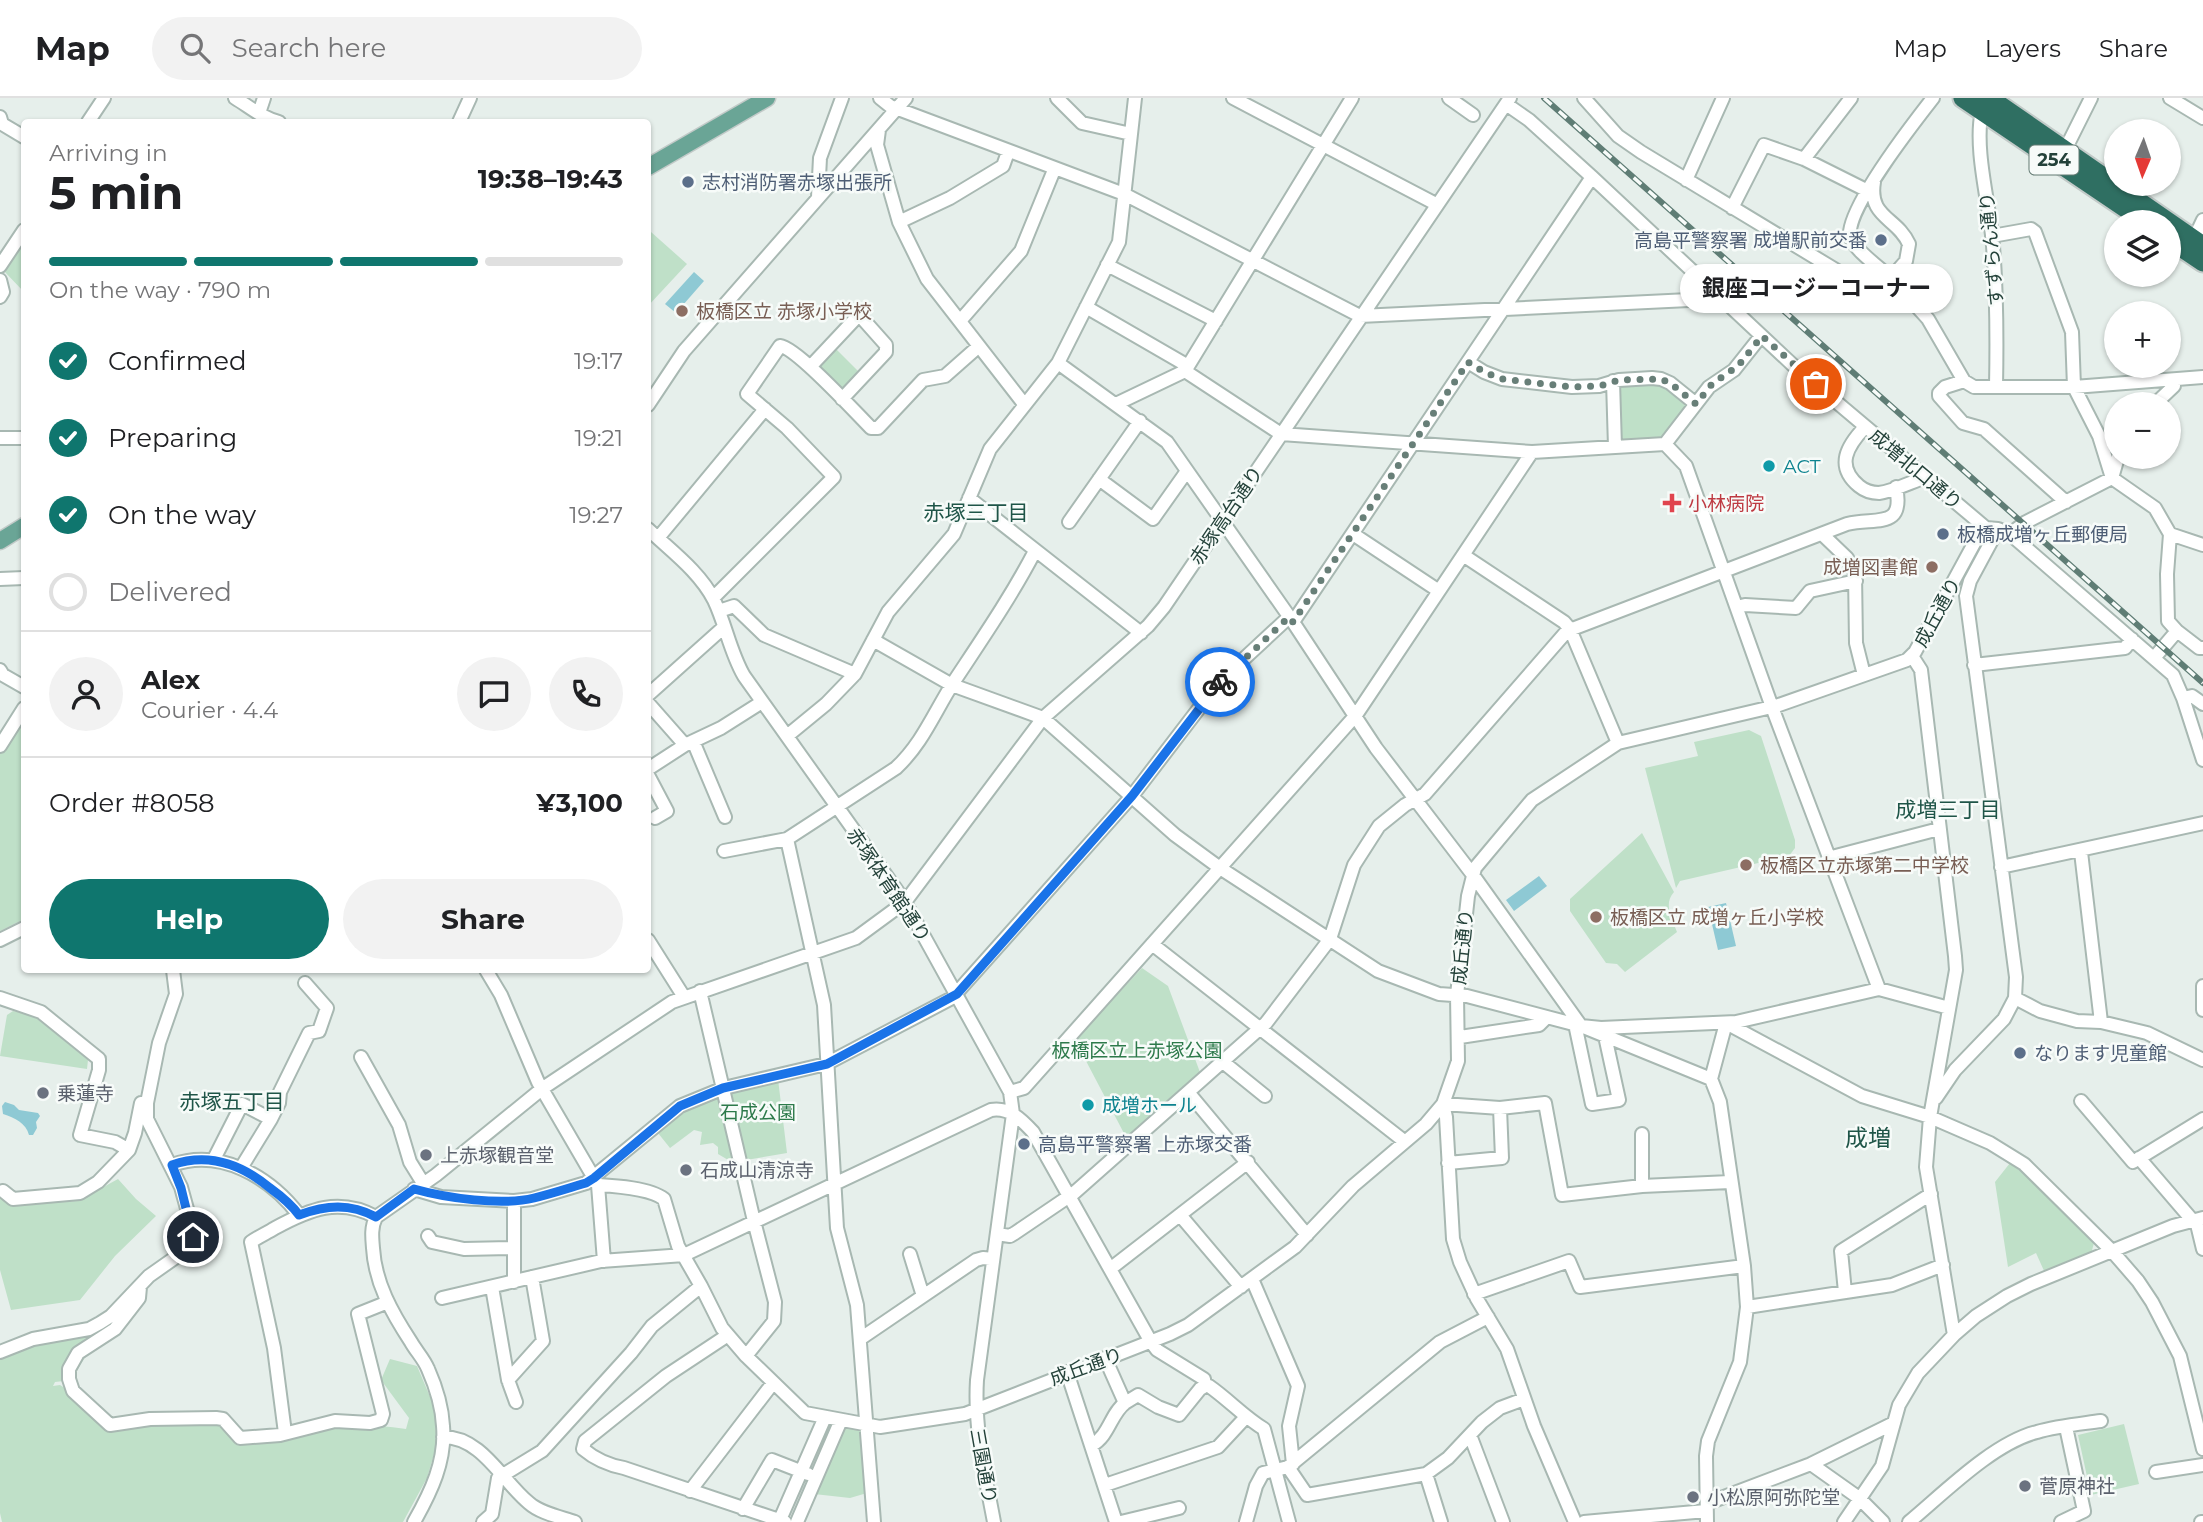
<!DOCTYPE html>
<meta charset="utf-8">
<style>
:root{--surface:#fff;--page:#f2f2f2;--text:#202124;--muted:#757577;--line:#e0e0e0;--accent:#0f766e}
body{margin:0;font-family:Montserrat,"Noto Sans JP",sans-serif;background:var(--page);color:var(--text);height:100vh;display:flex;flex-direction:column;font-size:26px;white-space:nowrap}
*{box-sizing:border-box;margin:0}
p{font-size:23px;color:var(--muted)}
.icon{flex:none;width:38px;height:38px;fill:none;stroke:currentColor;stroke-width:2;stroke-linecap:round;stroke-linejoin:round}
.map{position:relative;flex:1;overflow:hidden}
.sheet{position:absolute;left:21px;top:21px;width:630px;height:854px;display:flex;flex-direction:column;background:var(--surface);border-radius:7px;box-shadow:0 2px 5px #0004}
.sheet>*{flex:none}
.needle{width:46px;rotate:182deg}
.controls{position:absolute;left:2104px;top:21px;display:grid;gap:14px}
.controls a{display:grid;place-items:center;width:77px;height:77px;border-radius:50%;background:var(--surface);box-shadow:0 2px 5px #0004;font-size:35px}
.pin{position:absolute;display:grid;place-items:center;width:60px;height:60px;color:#fff;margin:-30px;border:4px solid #fff;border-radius:50%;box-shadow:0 2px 7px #0007}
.courier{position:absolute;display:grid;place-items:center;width:70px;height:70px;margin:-35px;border:5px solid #1a73e8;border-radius:50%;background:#fff;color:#222;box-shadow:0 2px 9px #0007}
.bubble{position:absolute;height:49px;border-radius:24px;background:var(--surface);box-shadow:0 2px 5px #0004;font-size:23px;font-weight:700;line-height:49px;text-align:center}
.summary em{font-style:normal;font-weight:700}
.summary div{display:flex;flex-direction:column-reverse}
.summary{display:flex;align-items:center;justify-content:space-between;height:119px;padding:0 28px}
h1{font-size:46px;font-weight:700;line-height:52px}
.bar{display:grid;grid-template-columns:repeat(4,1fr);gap:10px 7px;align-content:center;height:84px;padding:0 28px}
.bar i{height:9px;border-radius:5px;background:var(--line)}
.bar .current{background:var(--accent)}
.bar p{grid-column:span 4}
.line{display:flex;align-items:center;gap:18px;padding:0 28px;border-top:2px solid var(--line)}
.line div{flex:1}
.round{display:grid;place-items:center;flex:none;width:74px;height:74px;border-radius:37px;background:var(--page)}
ol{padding:0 28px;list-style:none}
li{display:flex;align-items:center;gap:21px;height:77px}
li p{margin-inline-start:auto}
li .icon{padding:7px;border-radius:50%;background:var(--accent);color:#fff;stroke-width:4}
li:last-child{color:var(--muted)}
li i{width:38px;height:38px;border:4px solid var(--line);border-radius:50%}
.button{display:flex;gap:14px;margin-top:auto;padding:14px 28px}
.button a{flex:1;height:80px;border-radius:42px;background:var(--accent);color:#fff;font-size:28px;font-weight:700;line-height:80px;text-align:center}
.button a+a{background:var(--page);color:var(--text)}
header{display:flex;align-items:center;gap:42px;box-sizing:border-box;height:98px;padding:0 35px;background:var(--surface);border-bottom:2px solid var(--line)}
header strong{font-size:33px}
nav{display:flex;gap:38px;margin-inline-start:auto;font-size:24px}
.search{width:490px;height:63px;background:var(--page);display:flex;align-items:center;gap:18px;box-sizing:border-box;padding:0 24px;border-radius:38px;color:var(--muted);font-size:26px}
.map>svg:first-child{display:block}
.green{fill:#bfe0c8}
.water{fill:#8ec9d4}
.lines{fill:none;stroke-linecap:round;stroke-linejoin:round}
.minor-casing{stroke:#a8b8b2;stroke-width:16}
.major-casing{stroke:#c2cac8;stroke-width:19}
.highway-casing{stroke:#c2cac8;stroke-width:23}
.minor{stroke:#fff;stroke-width:12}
.major{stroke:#6aa596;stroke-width:16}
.highway{stroke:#2f6f62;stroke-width:19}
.rail-casing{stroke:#5f7d75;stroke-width:6}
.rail{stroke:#f7fbf9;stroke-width:3.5;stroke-dasharray:10;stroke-linecap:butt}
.done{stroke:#687f78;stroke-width:7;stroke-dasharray:0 12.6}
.route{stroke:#1a73e8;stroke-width:9}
.service-dot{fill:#5c6f8a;stroke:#f7fbf9;stroke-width:2.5}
.education-dot{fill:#8d6e63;stroke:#f7fbf9;stroke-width:2.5}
.culture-dot{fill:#0f9aa8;stroke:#f7fbf9;stroke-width:2.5}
.health-dot{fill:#e0444e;stroke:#f7fbf9;stroke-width:2.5}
.worship-dot{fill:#6b7280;stroke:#f7fbf9;stroke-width:2.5}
.labels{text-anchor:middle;stroke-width:5;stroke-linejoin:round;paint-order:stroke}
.shield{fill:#f7fbf9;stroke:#637a73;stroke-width:2}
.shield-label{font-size:18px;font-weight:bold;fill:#24423a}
.service-label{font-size:19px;fill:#4e5e75;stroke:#f7fbf9;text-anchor:start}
.street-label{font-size:19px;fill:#24423a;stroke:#f7fbf9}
.education-label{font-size:19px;fill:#785e54;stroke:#f7fbf9;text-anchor:start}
.culture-label{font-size:19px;fill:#0d838f;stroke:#f7fbf9;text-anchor:start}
.health-label{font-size:19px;fill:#be3a42;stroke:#f7fbf9;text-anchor:start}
.park-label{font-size:19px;fill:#2d7a4b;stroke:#f7fbf9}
.worship-label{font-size:19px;fill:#5b616d;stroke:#f7fbf9;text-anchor:start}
.neighbourhood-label{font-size:21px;fill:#1f5548;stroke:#f7fbf9}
.quarter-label{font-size:23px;fill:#1f5548;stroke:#f7fbf9}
</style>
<header>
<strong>Map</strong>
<div class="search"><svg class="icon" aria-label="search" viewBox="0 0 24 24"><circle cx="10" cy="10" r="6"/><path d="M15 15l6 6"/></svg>Search here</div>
<nav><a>Map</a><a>Layers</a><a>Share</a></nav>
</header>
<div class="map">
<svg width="2203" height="1424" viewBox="0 0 2203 1424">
<rect width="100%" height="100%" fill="#e6efeb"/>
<path class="green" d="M651,134L687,166L648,208V136Z
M24,136V194L2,171Z
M835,250L860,275L845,290L840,291L820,270V264Z
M1655,285L1665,288L1686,305L1687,312L1664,341L1624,343L1620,340L1618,291L1622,286Z
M24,614V821L0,833V655Z
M1749,632L1761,638L1795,742V750L1789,758L1680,783L1676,790L1645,670L1698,658L1694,644Z
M1642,735L1674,794C1663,806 1672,820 1677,834L1625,874L1617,866L1606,865L1570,813V801Z
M1142,870L1168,888L1201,977L1127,1041L1075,942Z
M13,913L34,918L88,962L87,971L0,958L7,917Z
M778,981L787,1055L746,1062L730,998L732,993Z
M716,998L720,1001L735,1066L718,1056V1049L713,1045L700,1047L702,1034L694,1032L670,1050L658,1035L682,1013Z
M2010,1065L2037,1085L2094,1145L2091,1156L2045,1175L2036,1155L2008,1169L1995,1084Z
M118,1081L136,1101L156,1118L115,1158L80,1202L11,1212L0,1172V1099L10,1106L78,1103Z
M133,1209C110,1232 85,1251 73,1282L55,1284L53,1288L60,1287L71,1294L110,1331L156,1326L220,1325L228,1335C286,1332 348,1322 406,1331L409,1320L381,1282L390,1261L417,1268L434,1308L436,1335L440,1336L427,1380L403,1424H2L0,1415V1252L90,1231Z
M2124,1326L2139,1386L2091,1397L2078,1337Z
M847,1327L862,1331L867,1395L850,1400L814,1396L841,1331Z"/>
<path class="water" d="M694,174L704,183L676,215L665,206Z
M1539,778L1547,788L1514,813L1506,802Z
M1726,805L1736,848L1718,852L1708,809Z
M5,1004L14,1007L19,1012L38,1015L40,1018L36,1024L37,1030L33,1037H29C26,1025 15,1020 3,1016L2,1008Z"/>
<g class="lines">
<g class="minor-casing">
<path id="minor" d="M235,0C250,9 262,20 279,24
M880,0L890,8L1124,96L1360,218L1689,202L1714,195
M1057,0L1082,25L1131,36
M1233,0L1436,106
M1449,0L1473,17
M1584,0L1618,38L1641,54L1854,183L1858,179
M2170,0L2203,20
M1506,6L1529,22L1592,79L1796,270L1986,430L1998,431L2010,436L2173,577L2183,600L2203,662
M1982,13C1974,48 1988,101 1992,137C1997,188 1997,238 1996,289
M259,15L264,0
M0,19L2,26L24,39
M88,24L104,0
M459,24L470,0
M879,32L877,47L899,124L927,181L1024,306
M2065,52L2091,0
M1804,61L1851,0
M1686,82L1723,0
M1874,84C1868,120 1897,119 1909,146L1906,163L1891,180C1881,171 1852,150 1850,138C1846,111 1915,23 1933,0
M818,99L820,60L842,0
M1732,110L1764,47L1804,61L1872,95
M899,124L950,100L1003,68L1008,54
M1992,138L2031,131L2035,134L2072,234L2074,289L2099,338L2112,380L2026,424L2010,436
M2194,141L2203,122
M1107,167L1216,223
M0,168L24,132
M1891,180L1928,221L1964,283L1974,289H2074L2203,279
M0,182L3,194L0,199
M1086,209L1188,268
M960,223L1021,153L1054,72
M1468,264L1484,274L1502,281L1572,289L1599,288L1619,282L1652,280L1661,281L1670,285L1696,306
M1058,265L1167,344L1293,524L1376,650L1473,777L1581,928L1601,930L1736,924L1879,891L1949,910
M810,269L856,220H862L886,247V254L842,301
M1185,273L1281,336L1532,354L1665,346L1686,368L1772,609L1879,891
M1613,283L1615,349
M1964,283L1945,289L1939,295V298L1963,325L1984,331L2066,404
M1116,306L1185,273L1352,0
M2155,306L2174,288V283
M648,307L684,253L906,0
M1865,329C1847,348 1835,368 1859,388C1865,393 1871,395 1879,395C1894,393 1911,384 1926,379
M0,340H24
M1665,346L1709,289L1734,272L1761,238
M2118,359L2112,380L2155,410L2170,436L2167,476L2168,523L2177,533L2154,560
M1099,381L1153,421L1187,373
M969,400L1141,535
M1069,424L1140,323
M648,431C671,453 699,473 714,502C726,527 730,554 744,578L905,804L1010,994L1013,1016L977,1282C974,1331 985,1376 994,1424
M1353,436L1439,493
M2170,436L2203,447
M1823,437L1847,460L1855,475L1856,545L1864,577
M658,440L765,311
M1463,457L1564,524L1570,531L1618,645
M0,481L24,480
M713,500L834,379L787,330L747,296L780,248C797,250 855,314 871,330H878L923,282L945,278L979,248
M1737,509L1745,507L1796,510L1810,493L1856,483
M719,513L734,508L764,537L855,576
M1293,524L1592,79
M2177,533L2199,550H2203
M873,542L952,587L1043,620L1175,737L1220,770L1378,873L1439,896L1467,898L1581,928L1711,981L1720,1004L1744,1168L1747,1209L1740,1264L1708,1343L1706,1358L1707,1424
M1912,558L1921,572L1955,858L1956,872L1930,1019L1926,1069L1954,1237
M1974,567L2125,550L2132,541
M0,572L3,577L24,589
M648,597L724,529
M2183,600L2192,598L2203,606
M648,605L685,647L721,630L762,604
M787,638L826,606L855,576L888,514L954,436L990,351L1058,265L1119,144L1135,0
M693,643L725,719
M0,648L24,610
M648,671L685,647
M648,677L667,713L655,720
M724,753L787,741
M2081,754L2101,924
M1828,760L1939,731
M2001,769L2203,725
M0,842L24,830
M648,842L684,899
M1152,846L1404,1043
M486,872L501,897L538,984L598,1087C615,1088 650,1090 664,1101L678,1148L701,1188L722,1230L746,1258L805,1315L880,1329L965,1316L1170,1236L1188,1227L1295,1149L1353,1088L1426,1026L1443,1006L1458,963L1457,897L1468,798L1475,770L1532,702L1618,645L1776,608L1907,562L1915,554L1977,440L1986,430
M2203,888V912
M700,893L754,1123L775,1204L774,1223L746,1258
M0,900L41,914L99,961V972L80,1037L115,1044L129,1052
M2015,900L2040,913L2077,923L2101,924L2147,935L2203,962
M1575,926L1592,1006L1619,1002L1605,938
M1460,939L1539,927L1547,919
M361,959L399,1027L410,1064L423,1085
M1223,964L1265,998
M1711,981L1726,925L1862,998L1930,1019L1990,1045L2024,1066L2112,1153L2138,1183L2152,1204L2180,1258L2203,1351
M1010,994L1024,990L1356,617L1532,354
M1188,994L1307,1137
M1936,1000L1955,972L2004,921L2015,900L2016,879L1966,498L1970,483L1998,431
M2081,1003L2133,1064L2203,1021
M2139,1060L2193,1123
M214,1061L242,1006L271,1021
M1448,1065L1502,1060L1500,1010
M172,1067C220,1050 269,1078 299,1117
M241,1070L271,1021L279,1005L280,994L309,935L319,933L327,910L305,885
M598,1087L604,1163
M1642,1088V1036
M414,1091L441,1099L514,1103L532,1101L586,1085L680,1008L724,990L826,966L952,900L1132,698L1220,583L1289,519
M3,1093L13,1101L80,1095L98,1084L129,1052L135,1035L141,1005
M514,1103V1184
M1180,1117L1241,1189
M2196,1122L2203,1151
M997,1136L1010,1138L1015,1135L1074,1095L1266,925L1330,841L1354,767L1379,728L1405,707L1425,696L1567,533L1847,426C1876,419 1905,432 1896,389
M428,1138L432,1144L464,1151L514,1150
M910,1156L923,1198
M1110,1171L1248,1064
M1252,1181L1298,1288L1289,1328L1293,1366
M140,1189L139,1200L115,1231L78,1255L69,1271V1281L73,1293L110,1327L150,1321L216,1320L223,1321L240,1340L280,1337L335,1323L370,1325L381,1322L383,1316L358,1216L388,1204
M492,1189L508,1282L516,1304
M1845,1194L1841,1153L1931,1096
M1474,1196L1569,1163L1580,1189L1744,1168
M442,1200L601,1163L684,1157L991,1012C1009,1009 1021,1021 1033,1034L1151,1244L1157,1252L1204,1281L1205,1288H1209C1229,1302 1244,1319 1264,1331L1289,1424
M1747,1209L1892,1187L1943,1167
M728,1237L666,1278L585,1343L583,1351C596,1362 608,1367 624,1370L785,1424
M860,1241L976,1162L983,1160L993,1161
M0,1254L33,1241L89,1231L100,1225L111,1218L149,1178L186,1152L192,1145V1129L181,1089L147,1021V1005L159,945L176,896L173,872
M1067,1274L1116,1424
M508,1282L543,1243L532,1179
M1125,1305L1138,1297L1158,1309L1179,1317L1200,1291L1205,1288
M285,1335L274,1250L251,1144C258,1139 267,1135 275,1130C310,1111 339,1099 376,1119
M1470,1337L1503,1424
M443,1339C482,1339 502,1383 529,1405C540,1415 560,1419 575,1424
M1092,1347C1109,1338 1111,1315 1125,1305L1105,1260
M1811,1366L1859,1400L1883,1424
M1288,1369L1307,1397L1426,1376L1448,1360L1482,1324L1500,1310L1524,1301
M2156,1374L2203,1367
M1426,1376L1441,1424
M1105,1387L1218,1349L1245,1320
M690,1393L773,1285
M1708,1405L1811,1366L1894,1325
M743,1411L772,1362L808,1376
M414,1424C431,1394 446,1363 443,1328C442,1308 436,1289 428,1271C424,1261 416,1253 411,1244C392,1215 375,1185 373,1150C372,1139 371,1129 376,1119L436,1077L543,990L672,904L856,840L905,804L1043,620L1148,528L1164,509L1510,0
M483,1424L492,1416L498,1380L542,1353L631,1255L652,1228L701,1188
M779,1424L825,1319
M797,1424L841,1322
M874,1424L857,1207L837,1130L824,907L787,741L896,670C922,646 934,615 953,585C982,541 1011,499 1035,453
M1121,1424L1179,1410
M1246,1424L1256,1388L1263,1375L1288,1369L1440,1244L1488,1219
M1575,1424L1534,1328L1507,1251L1477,1201L1460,1164L1453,1141L1446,1019L1443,1006L1500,1010L1545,1005L1562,1097L1642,1088L1730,1084
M1584,1424L1706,1413
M1844,1424L1882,1368L1899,1307L1918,1275L1954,1237L1976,1218L2007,1198L2031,1186L2173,1128L2203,1120
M1909,1424C1944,1395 1993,1345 2037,1334C2057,1328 2080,1326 2101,1323
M2061,1424L2084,1413L2066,1329
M2201,1424H2203"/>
</g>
<g class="major-casing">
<path id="major" d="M648,69L767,0
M0,443L24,428"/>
</g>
<g class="highway-casing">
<path id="highway" d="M1963,0L2146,124
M1989,0L2203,148
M2172,143L2203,164"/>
</g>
<use href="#minor" class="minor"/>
<use href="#major" class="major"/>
<use href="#highway" class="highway"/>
<g class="rail-casing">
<path id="rail" d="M1544,0L2203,585"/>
</g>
<use href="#rail" class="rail"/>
</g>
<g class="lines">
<path class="done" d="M1220,584L1289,519L1293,524L1468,264L1484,274L1502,281L1572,289L1600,288L1619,282L1661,281L1670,285L1696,306L1712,286L1738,268L1762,238L1816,286"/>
<path class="route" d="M193,1139L181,1090L172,1067C209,1054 241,1066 270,1090C281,1098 291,1106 299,1117C326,1107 350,1105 376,1119L414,1091C446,1100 502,1108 534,1100C551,1096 569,1090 586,1085L594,1080L680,1008L723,990L827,966L957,896L1132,698L1220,584"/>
</g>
<g class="service-dot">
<circle cx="688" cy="84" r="7"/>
<circle cx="1881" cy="142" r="7"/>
<circle cx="1943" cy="436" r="7"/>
<circle cx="2020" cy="955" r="7"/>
<circle cx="1024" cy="1046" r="7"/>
</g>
<g class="education-dot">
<circle cx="682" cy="213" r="7"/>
<circle cx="1932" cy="469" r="7"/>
<circle cx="1746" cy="767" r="7"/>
<circle cx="1596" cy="819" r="7"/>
</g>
<g class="culture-dot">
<circle cx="1769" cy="368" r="7"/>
<circle cx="1088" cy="1007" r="7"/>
</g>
<path class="health-dot" d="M1668.5 394.5h7v7h7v7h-7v7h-7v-7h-7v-7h7z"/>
<g class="worship-dot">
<circle cx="43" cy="995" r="7"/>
<circle cx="426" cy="1057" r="7"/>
<circle cx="686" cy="1072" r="7"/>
<circle cx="2025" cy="1388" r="7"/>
<circle cx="1693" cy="1399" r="7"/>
</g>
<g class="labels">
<rect class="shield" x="2029.5" y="47.5" width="49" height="29" rx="5"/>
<g class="shield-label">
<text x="2054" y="68">254</text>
</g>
<g class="service-label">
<text x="702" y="91">志村消防署赤塚出張所</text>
<text x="1867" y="149" text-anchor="end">高島平警察署 成増駅前交番</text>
<text x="1957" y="443">板橋成増ヶ丘郵便局</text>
<text x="2034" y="962">なります児童館</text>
<text x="1038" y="1053">高島平警察署 上赤塚交番</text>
</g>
<g class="street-label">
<text transform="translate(1991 151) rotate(-95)" y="7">すずらん通り</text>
<text transform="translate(1916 371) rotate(40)" y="7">成増北口通り</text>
<text transform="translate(1226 417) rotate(-56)" y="7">赤塚高台通り</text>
<text transform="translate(1937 514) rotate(-61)" y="7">成丘通り</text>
<text transform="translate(889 787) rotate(56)" y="7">赤塚体育館通り</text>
<text transform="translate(1462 849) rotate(-84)" y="7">成丘通り</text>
<text transform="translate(1086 1268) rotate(-20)" y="7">成丘通り</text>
<text transform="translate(984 1368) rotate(80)" y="7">三園通り</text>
</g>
<g class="education-label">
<text x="696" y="220">板橋区立 赤塚小学校</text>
<text x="1918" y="476" text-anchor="end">成増図書館</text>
<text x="1760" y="774">板橋区立赤塚第二中学校</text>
<text x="1610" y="826">板橋区立 成増ヶ丘小学校</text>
</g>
<g class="culture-label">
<text x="1783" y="375">ACT</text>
<text x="1102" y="1014">成増ホール</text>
</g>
<g class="health-label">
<text x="1688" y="412">小林病院</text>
</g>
<g class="park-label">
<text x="1137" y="959">板橋区立上赤塚公園</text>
<text x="758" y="1021">石成公園</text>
</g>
<g class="worship-label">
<text x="57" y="1002">乗蓮寺</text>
<text x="440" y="1064">上赤塚観音堂</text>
<text x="700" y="1079">石成山清涼寺</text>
<text x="2039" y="1395">菅原神社</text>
<text x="1707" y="1406">小松原阿弥陀堂</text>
</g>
<g class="neighbourhood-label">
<text x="976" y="422">赤塚三丁目</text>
<text x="1948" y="719">成増三丁目</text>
<text x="232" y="1011">赤塚五丁目</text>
</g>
<g class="quarter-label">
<text x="1868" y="1048">成増</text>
</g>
</g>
</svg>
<div class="controls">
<a><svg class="needle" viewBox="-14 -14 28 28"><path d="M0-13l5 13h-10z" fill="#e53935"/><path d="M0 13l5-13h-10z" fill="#757577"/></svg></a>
<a><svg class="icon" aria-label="layers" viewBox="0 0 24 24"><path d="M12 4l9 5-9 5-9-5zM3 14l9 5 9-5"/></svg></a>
<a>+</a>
<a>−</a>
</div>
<div class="pin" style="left:1816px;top:286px;background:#ea580c"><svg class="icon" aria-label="bag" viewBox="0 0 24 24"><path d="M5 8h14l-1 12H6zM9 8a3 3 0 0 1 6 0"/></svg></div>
<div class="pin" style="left:193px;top:1139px;background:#1f2937"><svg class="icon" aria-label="home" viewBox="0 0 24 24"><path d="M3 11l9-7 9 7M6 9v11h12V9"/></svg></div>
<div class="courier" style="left:1220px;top:584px"><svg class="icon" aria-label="bike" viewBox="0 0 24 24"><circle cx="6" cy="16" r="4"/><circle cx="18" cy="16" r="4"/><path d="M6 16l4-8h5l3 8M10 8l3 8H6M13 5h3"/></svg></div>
<div class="bubble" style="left:1680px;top:166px;width:273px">銀座コージーコーナー</div>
<section class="sheet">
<div class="summary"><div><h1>5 min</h1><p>Arriving in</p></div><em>19:38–19:43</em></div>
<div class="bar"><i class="current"></i><i class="current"></i><i class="current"></i><i></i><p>On the way · 790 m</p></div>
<ol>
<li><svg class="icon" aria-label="check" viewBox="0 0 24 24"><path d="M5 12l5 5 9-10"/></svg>Confirmed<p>19:17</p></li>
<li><svg class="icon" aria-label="check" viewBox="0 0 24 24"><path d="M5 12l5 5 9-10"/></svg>Preparing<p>19:21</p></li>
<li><svg class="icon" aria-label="check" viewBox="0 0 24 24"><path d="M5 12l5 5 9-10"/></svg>On the way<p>19:27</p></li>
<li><i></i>Delivered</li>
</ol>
<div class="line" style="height:126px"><a class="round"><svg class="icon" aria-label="person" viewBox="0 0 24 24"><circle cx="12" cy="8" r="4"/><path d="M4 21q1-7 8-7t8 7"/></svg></a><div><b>Alex</b><p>Courier · 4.4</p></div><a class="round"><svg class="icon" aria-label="chat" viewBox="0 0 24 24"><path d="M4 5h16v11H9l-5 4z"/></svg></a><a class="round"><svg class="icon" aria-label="phone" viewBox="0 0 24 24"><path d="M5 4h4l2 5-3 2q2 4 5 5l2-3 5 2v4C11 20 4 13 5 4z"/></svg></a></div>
<div class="line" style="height:91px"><div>Order #8058</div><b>¥3,100</b></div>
<div class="button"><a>Help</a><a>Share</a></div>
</section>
</div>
